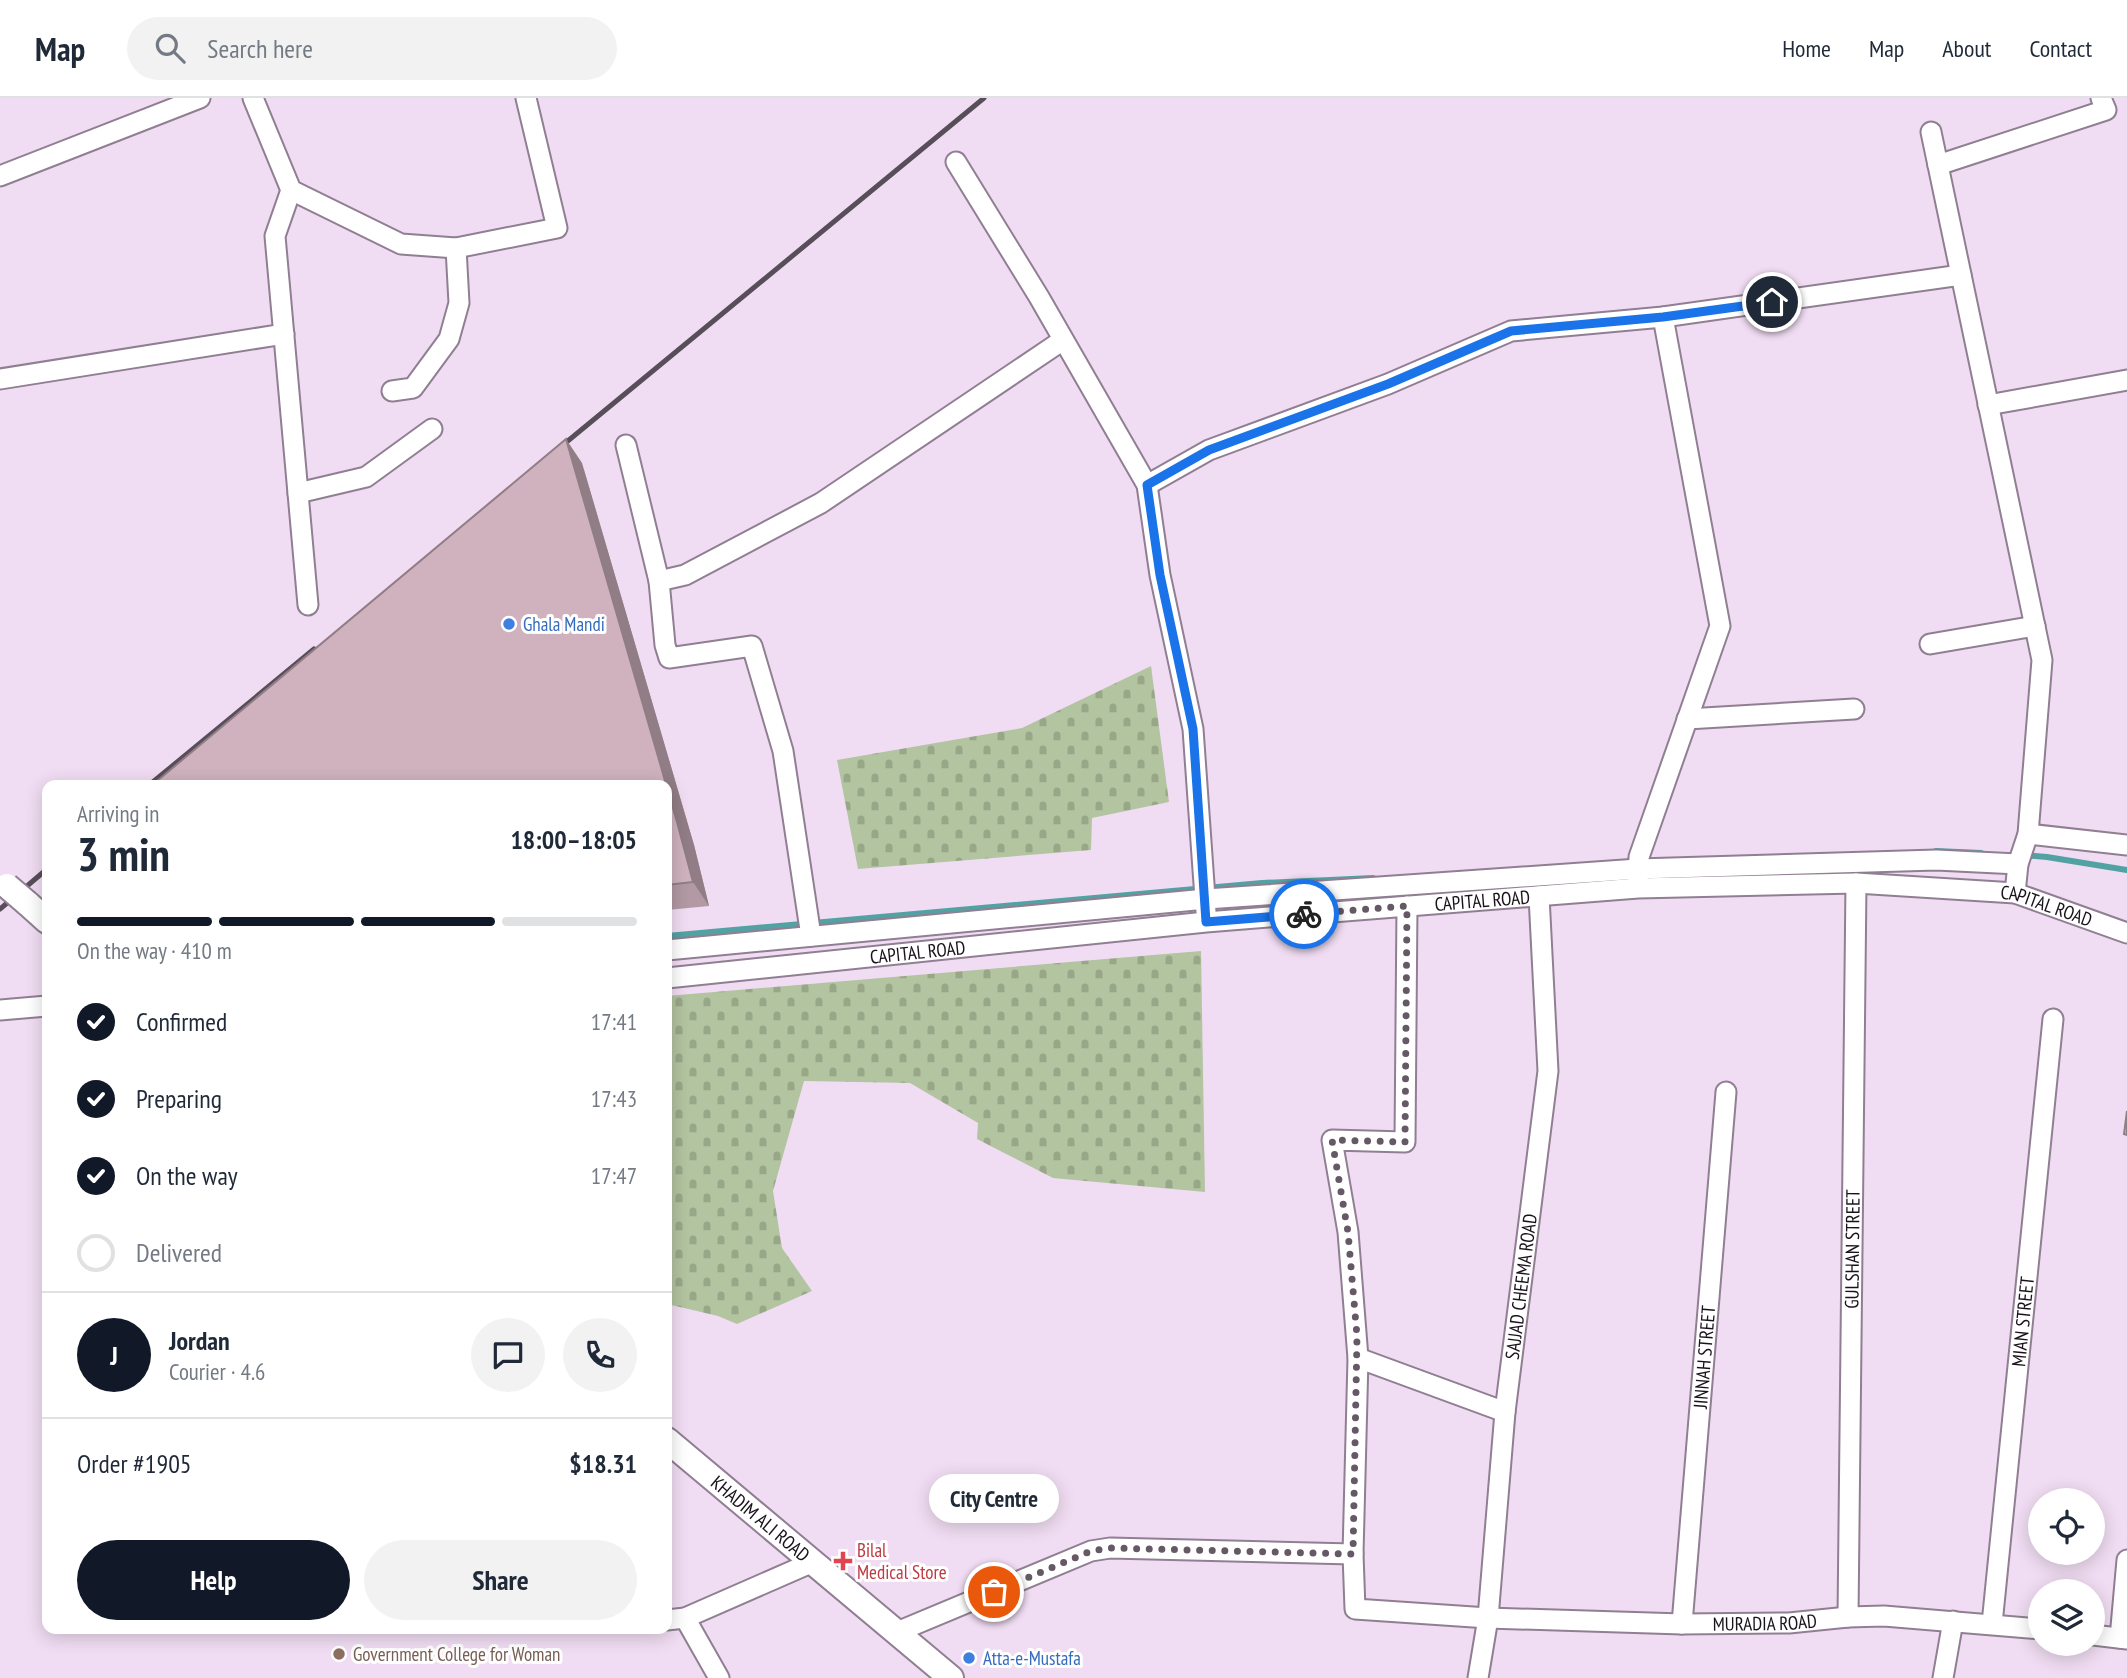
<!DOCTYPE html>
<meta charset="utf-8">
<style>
:root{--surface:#fff;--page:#f2f2f3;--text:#1f2937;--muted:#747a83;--line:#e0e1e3;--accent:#111827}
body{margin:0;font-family:"PT Sans Narrow",sans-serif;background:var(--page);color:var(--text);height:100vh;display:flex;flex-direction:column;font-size:26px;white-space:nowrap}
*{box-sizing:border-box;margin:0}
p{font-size:23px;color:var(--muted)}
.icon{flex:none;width:38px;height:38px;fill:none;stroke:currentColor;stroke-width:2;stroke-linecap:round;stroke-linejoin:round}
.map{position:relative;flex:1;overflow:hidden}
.details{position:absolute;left:42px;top:682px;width:630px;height:854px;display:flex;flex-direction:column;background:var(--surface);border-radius:14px;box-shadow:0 4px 18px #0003}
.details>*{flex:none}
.fabs{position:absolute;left:2028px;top:1390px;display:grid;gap:14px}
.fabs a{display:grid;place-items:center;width:77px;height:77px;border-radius:50%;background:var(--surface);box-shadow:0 4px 18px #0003;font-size:35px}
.pin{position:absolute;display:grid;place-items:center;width:60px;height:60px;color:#fff;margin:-30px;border:4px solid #fff;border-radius:50%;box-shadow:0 2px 7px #0007}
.courier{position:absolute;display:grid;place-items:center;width:70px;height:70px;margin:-35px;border:5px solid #1a73e8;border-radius:50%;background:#fff;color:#222;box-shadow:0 2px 9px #0007}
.bubble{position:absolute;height:49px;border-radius:24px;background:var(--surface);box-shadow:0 4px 18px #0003;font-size:23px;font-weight:800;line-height:49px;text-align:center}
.overview em{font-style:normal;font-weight:800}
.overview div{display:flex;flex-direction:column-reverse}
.overview{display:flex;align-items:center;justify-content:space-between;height:119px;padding:0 35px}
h1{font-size:46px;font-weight:800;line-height:52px}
.bar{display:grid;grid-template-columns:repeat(4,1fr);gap:10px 7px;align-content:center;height:84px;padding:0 35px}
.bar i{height:9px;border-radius:5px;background:var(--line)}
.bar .selected{background:var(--accent)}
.bar p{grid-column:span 4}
.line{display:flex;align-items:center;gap:18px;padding:0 35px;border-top:2px solid var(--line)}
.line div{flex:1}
.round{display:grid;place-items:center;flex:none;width:74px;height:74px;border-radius:37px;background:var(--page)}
ol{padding:0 35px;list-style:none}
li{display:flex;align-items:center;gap:21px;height:77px}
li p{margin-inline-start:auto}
li .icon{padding:7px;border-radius:50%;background:var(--accent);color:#fff;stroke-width:4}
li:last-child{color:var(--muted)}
li i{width:38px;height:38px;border:4px solid var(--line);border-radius:50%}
.cta{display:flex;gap:14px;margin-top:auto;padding:14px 35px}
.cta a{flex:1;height:80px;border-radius:42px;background:var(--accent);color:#fff;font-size:28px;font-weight:800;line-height:80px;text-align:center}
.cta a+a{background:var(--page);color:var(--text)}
header{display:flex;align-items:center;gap:42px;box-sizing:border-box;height:98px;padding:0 35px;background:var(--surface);border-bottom:2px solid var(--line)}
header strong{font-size:33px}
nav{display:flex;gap:38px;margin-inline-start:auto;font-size:24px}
.search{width:490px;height:63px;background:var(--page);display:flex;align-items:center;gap:18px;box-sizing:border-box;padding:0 24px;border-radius:38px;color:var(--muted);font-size:26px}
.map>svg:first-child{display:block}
.cemetery{fill:url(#cemetery-stones)}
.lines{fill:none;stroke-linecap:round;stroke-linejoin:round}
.stream{stroke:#52a2a4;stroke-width:6}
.minor-casing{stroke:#907e92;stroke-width:23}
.major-casing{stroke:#907e92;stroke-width:28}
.minor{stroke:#fff;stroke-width:19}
.major{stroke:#fff;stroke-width:24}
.rail{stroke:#584e5a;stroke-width:5}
.major-bridge-casing{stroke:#907e92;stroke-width:28;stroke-linecap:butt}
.major-bridge{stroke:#fff;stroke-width:24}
.wall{fill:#b299a3}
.shaded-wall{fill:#917d85}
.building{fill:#cfb2be;stroke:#917d85;stroke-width:2}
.done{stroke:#655966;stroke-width:7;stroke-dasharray:0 12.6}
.route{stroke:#1a73e8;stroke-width:9}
.shop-dot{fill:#3f7fe0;stroke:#fff;stroke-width:2.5}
.health-dot{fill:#e0444e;stroke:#fff;stroke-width:2.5}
.education-dot{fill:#8d6e63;stroke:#fff;stroke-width:2.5}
.labels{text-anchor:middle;stroke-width:6;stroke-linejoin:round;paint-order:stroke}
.shop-label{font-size:19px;fill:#366cbe;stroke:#fff;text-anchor:start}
.street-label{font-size:19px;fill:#19121a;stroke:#fff}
.health-label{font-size:19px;fill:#be3a42;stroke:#fff;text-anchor:start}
.education-label{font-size:19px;fill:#785e54;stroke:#fff;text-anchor:start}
</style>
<header>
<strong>Map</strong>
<div class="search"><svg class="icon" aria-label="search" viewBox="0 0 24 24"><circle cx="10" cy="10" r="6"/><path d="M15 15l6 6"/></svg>Search here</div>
<nav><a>Home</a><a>Map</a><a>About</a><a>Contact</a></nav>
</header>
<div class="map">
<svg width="2127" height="1580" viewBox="0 0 2127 1580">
<defs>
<pattern id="cemetery-stones" width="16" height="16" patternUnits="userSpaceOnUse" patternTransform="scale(1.75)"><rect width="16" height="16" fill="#b3c4a0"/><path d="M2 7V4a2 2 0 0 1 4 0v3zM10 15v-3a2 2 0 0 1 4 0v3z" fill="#99a789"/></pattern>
</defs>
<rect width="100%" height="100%" fill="#f1ddf3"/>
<path class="cemetery" d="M1151,568L1169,704L1092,720L1091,752L858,771L837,662L1022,630Z
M1201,853L1205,1094L1053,1080L977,1041L978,1025L910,985L804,983L773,1093L782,1150L812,1193L737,1226L718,1218L667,1206V898Z"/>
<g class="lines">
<path class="stream" d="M1936,753L1981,755
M2023,757L2047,759L2127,772
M667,838L1262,785L1373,780"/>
<g class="minor-casing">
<g id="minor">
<path d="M253,0L291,92L401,146L456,150L557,130L526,0"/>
<path d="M1931,34L2042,562L2028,736L2018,766L2015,795"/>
<path d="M956,64L1039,199L1147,387L1160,477L1193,631L1206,814"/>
<path d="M1938,67L2106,12L2101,0"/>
<path d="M0,78L200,0"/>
<path d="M291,92L275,138L308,507"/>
<path d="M0,281L284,236"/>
<path d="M392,293L413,290L449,241L459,205L456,150"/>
<path d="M1988,307L2127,282"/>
<path d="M626,347L659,483L665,547L669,560L752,548L783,653L811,838"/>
<path d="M1147,387L1209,352L1388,286L1511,233L1663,219L1961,177"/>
<path d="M298,395L366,379L432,331"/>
<path d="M659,483L685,477L821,405L1063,242"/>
<path d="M1930,546L2035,528"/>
<path d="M1687,621L1854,611"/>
<path d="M2028,736L2127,747"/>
<path d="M1638,783L1639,759L1720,528L1663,219"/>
<path id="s1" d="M1407,808L1405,1044L1332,1042L1348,1134L1358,1260L1353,1456L1355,1511L1488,1520L1682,1526L1789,1525L1848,1519L1884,1518L2040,1531"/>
<path d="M667,852L1206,801L1638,771L1936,762L2018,766"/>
<path id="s2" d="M667,880L1206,824L1638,790L1856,785L2015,795L2127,835"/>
<path d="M0,912L47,908"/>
<path d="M1358,1260L1505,1314"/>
<path id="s3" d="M1848,1519L1856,785"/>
<path d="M685,1520L719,1580"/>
<path d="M667,1522L685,1520L813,1464"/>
<path id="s4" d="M1682,1526L1726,994"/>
<path id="s5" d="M1992,1526L2053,921"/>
<path d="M897,1534L1091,1453L1110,1450L1353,1456"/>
<path d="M2093,1537L2127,1541"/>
<path d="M2120,1540L2127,1462"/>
<path id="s6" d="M1478,1580L1488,1520L1505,1314L1548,973L1539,798"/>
<path d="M1943,1580L1953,1523"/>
</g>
</g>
<g class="major-casing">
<g id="major">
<path d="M27,805L47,823"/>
<path id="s7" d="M667,1342L951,1580"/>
</g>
</g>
<use href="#minor" class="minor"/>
<use href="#major" class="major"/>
<path class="rail" d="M552,356L984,0
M148,688L314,551
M0,811L47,771"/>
<g class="major-bridge-casing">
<path id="major-bridge" d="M7,788L27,805"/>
</g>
<use href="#major-bridge" class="major-bridge"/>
</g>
<path class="wall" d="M582,365L694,747L709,808L667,812V688Z"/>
<path class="shaded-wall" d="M566,341L582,365L694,747L709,808L693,784Z"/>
<path class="building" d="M566,341L677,724L693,784L667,787V688H151Z
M2127,1013V1037L2124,1036Z"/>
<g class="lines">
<path class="done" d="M994,1494L1091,1453L1110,1450L1353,1456L1357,1238L1348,1134L1332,1042L1405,1044L1407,808L1304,816"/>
<path class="route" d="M1304,816L1206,824L1193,631L1160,477L1147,387L1209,352L1388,286L1511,233L1663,219L1772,204"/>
</g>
<g class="shop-dot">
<circle cx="509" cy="526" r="7"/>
<circle cx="969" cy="1560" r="7"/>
</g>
<path class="health-dot" d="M839.5 1452.5h7v7h7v7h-7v7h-7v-7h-7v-7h7z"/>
<circle class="education-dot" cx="339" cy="1556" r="7"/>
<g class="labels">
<g class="shop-label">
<text x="523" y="533">Ghala Mandi</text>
<text x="983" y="1567">Atta-e-Mustafa</text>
</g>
<g class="street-label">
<text dy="7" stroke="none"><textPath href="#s2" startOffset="819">CAPITAL ROAD</textPath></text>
<text dy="7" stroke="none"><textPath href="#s2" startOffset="1386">CAPITAL ROAD</textPath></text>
<text dy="7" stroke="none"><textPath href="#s2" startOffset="252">CAPITAL ROAD</textPath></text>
<text dy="7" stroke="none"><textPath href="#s3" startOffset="368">GULSHAN STREET</textPath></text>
<text dy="7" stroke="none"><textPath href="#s6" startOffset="394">SAJJAD CHEEMA ROAD</textPath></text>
<text dy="7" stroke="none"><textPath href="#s5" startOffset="304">MIAN STREET</textPath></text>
<text dy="7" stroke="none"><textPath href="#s4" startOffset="268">JINNAH STREET</textPath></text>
<text dy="7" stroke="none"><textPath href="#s7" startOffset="122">KHADIM ALI ROAD</textPath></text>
<text dy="7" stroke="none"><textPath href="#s1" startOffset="1190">MURADIA ROAD</textPath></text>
</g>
<g class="health-label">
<text x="857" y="1459">Bilal<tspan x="857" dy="22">Medical Store</tspan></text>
</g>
<g class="education-label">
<text x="353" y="1563">Government College for Woman</text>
</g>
</g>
</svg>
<div class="fabs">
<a><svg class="icon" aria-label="locate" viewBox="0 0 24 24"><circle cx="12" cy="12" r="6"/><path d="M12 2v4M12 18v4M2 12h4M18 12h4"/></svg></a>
<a><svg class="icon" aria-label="layers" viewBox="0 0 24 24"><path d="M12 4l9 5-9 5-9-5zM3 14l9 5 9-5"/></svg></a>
</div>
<div class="pin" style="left:994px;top:1494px;background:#ea580c"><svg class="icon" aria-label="bag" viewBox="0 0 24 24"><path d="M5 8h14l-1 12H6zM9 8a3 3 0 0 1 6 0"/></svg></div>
<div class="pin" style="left:1772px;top:204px;background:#1f2937"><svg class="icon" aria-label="home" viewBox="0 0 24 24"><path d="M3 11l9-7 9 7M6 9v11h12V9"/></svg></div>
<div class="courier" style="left:1304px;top:816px"><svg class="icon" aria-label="bike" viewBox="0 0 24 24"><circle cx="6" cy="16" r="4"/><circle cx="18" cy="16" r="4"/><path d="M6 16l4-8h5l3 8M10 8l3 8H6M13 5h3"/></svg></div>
<div class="bubble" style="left:929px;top:1376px;width:130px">City Centre</div>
<section class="details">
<div class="overview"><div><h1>3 min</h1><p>Arriving in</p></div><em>18:00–18:05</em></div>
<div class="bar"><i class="selected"></i><i class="selected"></i><i class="selected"></i><i></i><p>On the way · 410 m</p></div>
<ol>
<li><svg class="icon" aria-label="check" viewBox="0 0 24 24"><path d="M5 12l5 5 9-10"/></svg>Confirmed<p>17:41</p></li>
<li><svg class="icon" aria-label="check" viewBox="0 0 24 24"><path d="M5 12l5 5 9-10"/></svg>Preparing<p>17:43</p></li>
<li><svg class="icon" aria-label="check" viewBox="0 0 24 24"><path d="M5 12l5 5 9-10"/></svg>On the way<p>17:47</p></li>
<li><i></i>Delivered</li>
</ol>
<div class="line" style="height:126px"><b class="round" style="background:var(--accent);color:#fff">J</b><div><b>Jordan</b><p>Courier · 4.6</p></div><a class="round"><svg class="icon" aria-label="chat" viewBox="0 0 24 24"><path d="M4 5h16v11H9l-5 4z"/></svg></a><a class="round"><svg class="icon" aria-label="phone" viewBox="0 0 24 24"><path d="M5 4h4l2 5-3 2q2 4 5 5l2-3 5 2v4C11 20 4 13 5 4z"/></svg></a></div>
<div class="line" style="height:91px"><div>Order #1905</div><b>$18.31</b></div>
<div class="cta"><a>Help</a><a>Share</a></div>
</section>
</div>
